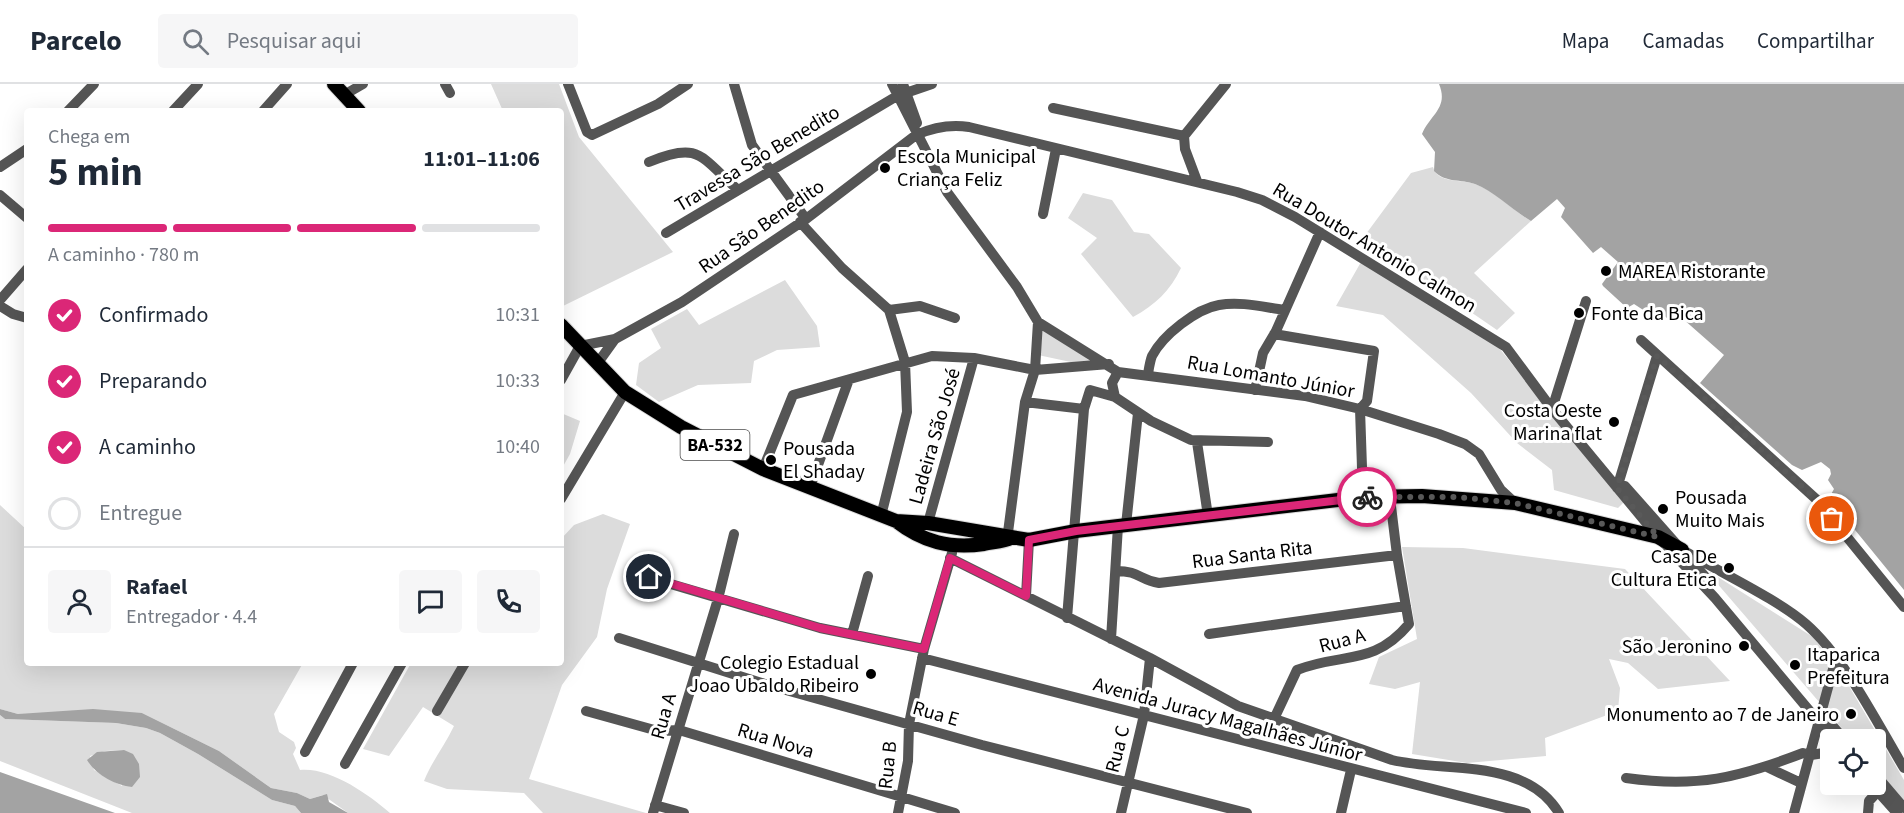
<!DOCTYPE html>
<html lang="pt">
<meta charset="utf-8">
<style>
:root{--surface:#fff;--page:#f6f6f7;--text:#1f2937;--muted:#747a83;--line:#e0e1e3;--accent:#db2777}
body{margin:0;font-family:"Source Sans 3",sans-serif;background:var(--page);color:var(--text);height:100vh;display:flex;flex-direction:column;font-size:22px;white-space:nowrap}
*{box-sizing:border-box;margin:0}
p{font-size:20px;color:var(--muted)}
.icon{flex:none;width:33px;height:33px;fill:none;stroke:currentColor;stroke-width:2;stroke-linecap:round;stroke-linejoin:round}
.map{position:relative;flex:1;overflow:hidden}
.panel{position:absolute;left:24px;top:24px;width:540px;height:558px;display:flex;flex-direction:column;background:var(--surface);border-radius:6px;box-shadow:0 6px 24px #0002}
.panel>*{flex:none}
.fabs{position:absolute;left:1820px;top:645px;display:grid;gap:12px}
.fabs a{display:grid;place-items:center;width:66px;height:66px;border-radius:6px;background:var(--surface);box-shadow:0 6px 24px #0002;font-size:30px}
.pin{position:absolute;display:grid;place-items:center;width:51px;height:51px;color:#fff;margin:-26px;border:3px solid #fff;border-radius:50%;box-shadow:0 2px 6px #0007}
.courier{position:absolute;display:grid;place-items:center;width:60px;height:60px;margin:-30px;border:4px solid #db2777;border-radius:50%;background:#fff;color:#222;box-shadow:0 2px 8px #0007}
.summary em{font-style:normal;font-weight:700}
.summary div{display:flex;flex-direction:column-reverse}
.summary{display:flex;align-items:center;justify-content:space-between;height:102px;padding:0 24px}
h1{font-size:39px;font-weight:700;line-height:45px}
.bar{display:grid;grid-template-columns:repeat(4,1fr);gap:9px 6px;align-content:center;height:72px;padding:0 24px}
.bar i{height:8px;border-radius:4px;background:var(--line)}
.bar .active{background:var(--accent)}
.bar p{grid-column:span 4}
.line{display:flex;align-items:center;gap:15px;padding:0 24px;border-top:2px solid var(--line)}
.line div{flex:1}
.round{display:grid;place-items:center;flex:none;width:63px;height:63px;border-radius:6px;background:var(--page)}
ol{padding:0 24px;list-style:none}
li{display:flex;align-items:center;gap:18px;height:66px}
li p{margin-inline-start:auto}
li .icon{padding:6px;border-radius:50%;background:var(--accent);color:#fff;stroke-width:4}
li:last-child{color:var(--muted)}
li i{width:33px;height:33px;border:3px solid var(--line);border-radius:50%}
header{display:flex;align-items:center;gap:36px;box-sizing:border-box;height:84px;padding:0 30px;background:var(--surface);border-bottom:2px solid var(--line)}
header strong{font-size:28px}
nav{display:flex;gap:33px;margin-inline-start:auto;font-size:21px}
.search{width:420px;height:54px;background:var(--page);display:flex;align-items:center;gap:15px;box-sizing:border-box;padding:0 21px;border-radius:6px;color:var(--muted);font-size:22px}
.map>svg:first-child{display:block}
.green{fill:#dcdcdc;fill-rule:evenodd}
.water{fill:#a3a3a3}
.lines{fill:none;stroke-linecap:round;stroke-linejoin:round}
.major-casing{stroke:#dbdbdb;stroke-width:16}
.minor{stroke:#555;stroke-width:10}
.major{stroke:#000;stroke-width:14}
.done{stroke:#595959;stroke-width:6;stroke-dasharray:0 10.8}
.route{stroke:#db2777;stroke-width:8}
.poi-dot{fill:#000;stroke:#fff;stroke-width:2}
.labels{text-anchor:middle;stroke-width:6;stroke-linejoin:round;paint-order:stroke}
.shield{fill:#fff;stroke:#4c4c4c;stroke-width:1.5}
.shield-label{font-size:18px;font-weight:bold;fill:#000}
.poi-label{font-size:20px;fill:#000;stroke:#fff;text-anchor:start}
.street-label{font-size:20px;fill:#000;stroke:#fff}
</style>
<header>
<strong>Parcelo</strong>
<div class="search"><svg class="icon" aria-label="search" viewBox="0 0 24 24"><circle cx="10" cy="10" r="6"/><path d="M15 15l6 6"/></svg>Pesquisar aqui</div>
<nav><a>Mapa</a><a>Camadas</a><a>Compartilhar</a></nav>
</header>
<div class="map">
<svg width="1904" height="729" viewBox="0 0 1904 729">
<rect width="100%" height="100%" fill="#fff"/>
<path class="green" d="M491,0H559L579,53L673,168L561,223V27H503Z
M1433,83C1438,100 1461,95 1475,100C1495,107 1512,126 1531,137L1474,189L1515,229L1497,246L1363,154L1411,89Z
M1083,109L1112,116L1134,148L1149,150L1181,184C1170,207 1155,221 1133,233L1081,170L1097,154L1068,134Z
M1361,178L1495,259L1624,418L1618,424L1554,406L1552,386L1517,359L1471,309L1383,231L1336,222Z
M785,196L817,242L820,263L777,266L754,277L751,299L698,301L659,318L636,301L639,279L661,264L651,245L687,225L699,241Z
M1043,244L1101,278L1080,280L1038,271Z
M561,329L580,337L570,370L561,386Z
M0,421L27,446V579H303L274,630L279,648L294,658L296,664L293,670L300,686C330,683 368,710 390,729H348L323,711L310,715L297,709L271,704L219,667L142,629L18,630L0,625Z
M603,430L630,440L607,505L597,553L562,601L529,695L646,729H543L524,709L447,705L424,697C432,677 445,661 454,642L423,623L389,672L363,665L411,579H561V455L574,441Z
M1402,463L1463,464L1625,485L1730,597L1658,605L1628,579L1609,575L1620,604L1618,627L1545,654L1546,672L1467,679L1412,670L1420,598L1395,605L1369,600L1379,573L1417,555Z
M1710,488L1813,553L1842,590L1904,696V717L1875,684V656L1851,655L1709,490Z
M0,631L5,635L116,639L146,644L160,649L198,670L272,716L295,722L301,729H132L0,677ZM124,666L122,702L94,686L90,672L105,667Z"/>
<path class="water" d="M1439,0H1904V506L1829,414L1834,405L1828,396L1831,390L1830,385L1821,378L1802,386L1792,381L1700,299L1724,271L1674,227L1667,234L1662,230L1657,235L1634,220L1627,224L1603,202L1602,200L1618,178L1601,163L1593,169L1561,133L1565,124L1557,115L1531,137C1512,126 1495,108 1475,100C1461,95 1445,99 1434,87L1435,68L1422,50C1430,31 1449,24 1439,0Z
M0,625L18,630L93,625L142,629L219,667L271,704L297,709L310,715L327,710L329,718L348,729H301L295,722L272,716L198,670L160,649L146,644L116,639L5,635L0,631Z
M124,666L133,670L139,680L140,693L132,703C115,701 96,691 87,676L97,668Z
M0,688L115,729H0Z"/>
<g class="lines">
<g class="major-casing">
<path id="major" d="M334,0L359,27
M561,241L625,308L681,343L763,385L896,437C923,458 950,465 984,460C993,458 1003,458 1011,454
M896,437L928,439L1029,456L1076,447L1363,413L1422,412L1515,419L1658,453L1682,466"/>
</g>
<path class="minor" d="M445,0L450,9
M568,0L587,48L592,51L658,20L688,0
M734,0L752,61L806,135
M892,0L947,108L1017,203L1038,238L1035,286L1025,318L1007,456
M903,0L917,39
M344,11L363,0
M1053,24L1184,52
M68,27L94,0
M173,27L198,0
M263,27L287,0
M649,78C699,57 700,72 737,105
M0,83L27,65
M1197,97L1185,65L1184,52L1226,0
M0,111L27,134
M1043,130L1056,65
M800,138L842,184L889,226L905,278L907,328L881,432
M666,149L897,12L932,0
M0,216L27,185
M0,222L13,230L27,234
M889,226L920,222L955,234
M1038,238L1118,288L1305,312L1360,325L1439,350L1465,360L1479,370L1501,406L1515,419
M1274,250L1374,267L1367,317L1360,325L1363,413
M1641,256L1816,415L1904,523
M597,280L615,255
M1148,290C1149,284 1150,277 1152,272C1163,251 1196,225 1219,221C1240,217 1263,223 1284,226
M561,296L580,262L615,255L682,218L806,135L916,51C934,43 950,40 969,43L1237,108L1262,116L1295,133L1506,263L1552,325L1658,453L1715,514L1834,656
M1255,306L1263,269L1276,247L1320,148
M1115,313L1112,299L1118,288
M1025,318L1084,325
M1552,325L1586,217
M1197,358L1208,432
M763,385L793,311L932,272L974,274L1035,286L1109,280
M1625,402L1710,498
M810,403L848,298
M1617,404L1657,272
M561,415L625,308
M928,439L974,274
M1126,441L1138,329
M1688,469C1723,490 1777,515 1806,540C1845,574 1877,639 1904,684
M950,474L1150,574L1238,622L1392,676C1445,689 1525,673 1559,729
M1116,487C1140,487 1139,496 1159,499L1397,471
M630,488L820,544L924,565
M1026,512L1029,456
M1067,534L1084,325L1090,306L1115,313L1151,337L1191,356L1268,358
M852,550L868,492
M1209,550L1406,522
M619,554L768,601L982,661L1247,729
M1111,555L1118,442
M922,574L1526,729
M437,627L465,579
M586,627L658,647L679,646L955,729
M1823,631L1845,656
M1273,637L1297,586C1342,568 1373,583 1409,540L1397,471L1390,414
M305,668L353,579
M345,680L402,579
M1767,683L1801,699
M1875,690L1904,724
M1626,694C1697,704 1738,694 1803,669L1811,671L1830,668
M1871,700L1897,729
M655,721L684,729
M653,729L718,515L734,450
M898,729L908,677L909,640L924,565L952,469
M1121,729L1144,631L1150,574
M1341,729L1351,686
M1794,729L1836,574
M1868,729L1869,717L1881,704"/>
<use href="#major" class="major"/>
</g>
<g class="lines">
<path class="done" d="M1367,413H1457L1515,419L1658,453L1617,404L1657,272L1816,415L1832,435"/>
<path class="route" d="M649,493L820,544L924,565L950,474L1026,512L1029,456L1076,447L1367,413"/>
</g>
<g class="poi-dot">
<circle cx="885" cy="84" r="6"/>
<circle cx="1606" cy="187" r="6"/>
<circle cx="1579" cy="229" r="6"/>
<circle cx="1614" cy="338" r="6"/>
<circle cx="771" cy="376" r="6"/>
<circle cx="1663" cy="425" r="6"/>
<circle cx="1729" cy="484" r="6"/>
<circle cx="1744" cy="562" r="6"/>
<circle cx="1795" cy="581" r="6"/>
<circle cx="871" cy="590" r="6"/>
<circle cx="1851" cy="630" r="6"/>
</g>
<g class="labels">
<rect class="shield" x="680.5" y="346" width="69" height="30" rx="4.5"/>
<g class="shield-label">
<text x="715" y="367">BA-532</text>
</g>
<g class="poi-label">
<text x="897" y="79">Escola Municipal<tspan x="897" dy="23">Criança Feliz</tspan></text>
<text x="1618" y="194">MAREA Ristorante</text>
<text x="1591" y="236">Fonte da Bica</text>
<text x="1602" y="333" text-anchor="end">Costa Oeste<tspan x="1602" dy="23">Marina flat</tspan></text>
<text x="783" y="371">Pousada<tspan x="783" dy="23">El Shaday</tspan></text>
<text x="1675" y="420">Pousada<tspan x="1675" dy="23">Muito Mais</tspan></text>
<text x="1717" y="479" text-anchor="end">Casa De<tspan x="1717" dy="23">Cultura Etica</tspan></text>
<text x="1732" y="569" text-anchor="end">São Jeronino</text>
<text x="1807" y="577">Itaparica<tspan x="1807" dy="23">Prefeitura</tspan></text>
<text x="859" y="585" text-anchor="end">Colegio Estadual<tspan x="859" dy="23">Joao Ubaldo Ribeiro</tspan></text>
<text x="1839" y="637" text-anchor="end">Monumento ao 7 de Janeiro</text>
</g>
<g class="street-label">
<text transform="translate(757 74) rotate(-31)" y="7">Travessa São Benedito</text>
<text transform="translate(761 142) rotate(-35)" y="7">Rua São Benedito</text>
<text transform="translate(1375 163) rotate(31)" y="7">Rua Doutor Antonio Calmon</text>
<text transform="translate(1271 292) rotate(10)" y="7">Rua Lomanto Júnior</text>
<text transform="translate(934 352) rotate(-74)" y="7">Ladeira São José</text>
<text transform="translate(1252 470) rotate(-7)" y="7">Rua Santa Rita</text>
<text transform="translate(1342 556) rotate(-15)" y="7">Rua A</text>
<text transform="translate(936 629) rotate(16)" y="7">Rua E</text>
<text transform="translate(663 632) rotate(-74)" y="7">Rua A</text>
<text transform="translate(1228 635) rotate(15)" y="7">Avenida Juracy Magalhães Júnior</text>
<text transform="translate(776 656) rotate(17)" y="7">Rua Nova</text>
<text transform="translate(1117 665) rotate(-76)" y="7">Rua C</text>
<text transform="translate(887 681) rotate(-84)" y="7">Rua B</text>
</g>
</g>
</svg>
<div class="fabs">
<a><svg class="icon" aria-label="locate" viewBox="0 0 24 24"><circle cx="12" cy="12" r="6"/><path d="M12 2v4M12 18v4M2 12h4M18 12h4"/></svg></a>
</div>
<div class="pin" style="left:1832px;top:435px;background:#ea580c"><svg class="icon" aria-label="bag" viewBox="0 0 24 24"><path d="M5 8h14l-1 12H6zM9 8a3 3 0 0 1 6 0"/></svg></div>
<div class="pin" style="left:649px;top:493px;background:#1f2937"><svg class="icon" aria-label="home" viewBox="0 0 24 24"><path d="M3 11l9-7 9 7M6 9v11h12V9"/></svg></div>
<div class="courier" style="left:1367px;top:413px"><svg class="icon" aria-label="bike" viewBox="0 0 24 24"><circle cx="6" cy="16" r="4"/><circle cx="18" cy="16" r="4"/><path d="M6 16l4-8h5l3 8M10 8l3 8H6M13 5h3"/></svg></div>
<section class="panel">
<div class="summary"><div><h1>5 min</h1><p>Chega em</p></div><em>11:01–11:06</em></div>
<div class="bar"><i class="active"></i><i class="active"></i><i class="active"></i><i></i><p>A caminho · 780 m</p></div>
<ol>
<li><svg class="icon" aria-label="check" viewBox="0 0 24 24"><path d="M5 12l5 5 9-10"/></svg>Confirmado<p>10:31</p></li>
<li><svg class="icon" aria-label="check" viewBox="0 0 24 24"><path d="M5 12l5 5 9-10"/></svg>Preparando<p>10:33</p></li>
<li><svg class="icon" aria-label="check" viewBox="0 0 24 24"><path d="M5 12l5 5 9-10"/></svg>A caminho<p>10:40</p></li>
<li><i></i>Entregue</li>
</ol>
<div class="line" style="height:108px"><a class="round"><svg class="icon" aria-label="person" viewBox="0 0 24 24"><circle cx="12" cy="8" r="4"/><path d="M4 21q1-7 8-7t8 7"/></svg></a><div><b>Rafael</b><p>Entregador · 4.4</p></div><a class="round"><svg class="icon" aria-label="chat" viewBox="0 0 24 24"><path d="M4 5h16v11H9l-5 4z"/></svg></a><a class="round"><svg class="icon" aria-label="phone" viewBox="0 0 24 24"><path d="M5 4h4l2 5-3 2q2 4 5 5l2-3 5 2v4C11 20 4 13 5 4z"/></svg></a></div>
</section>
</div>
